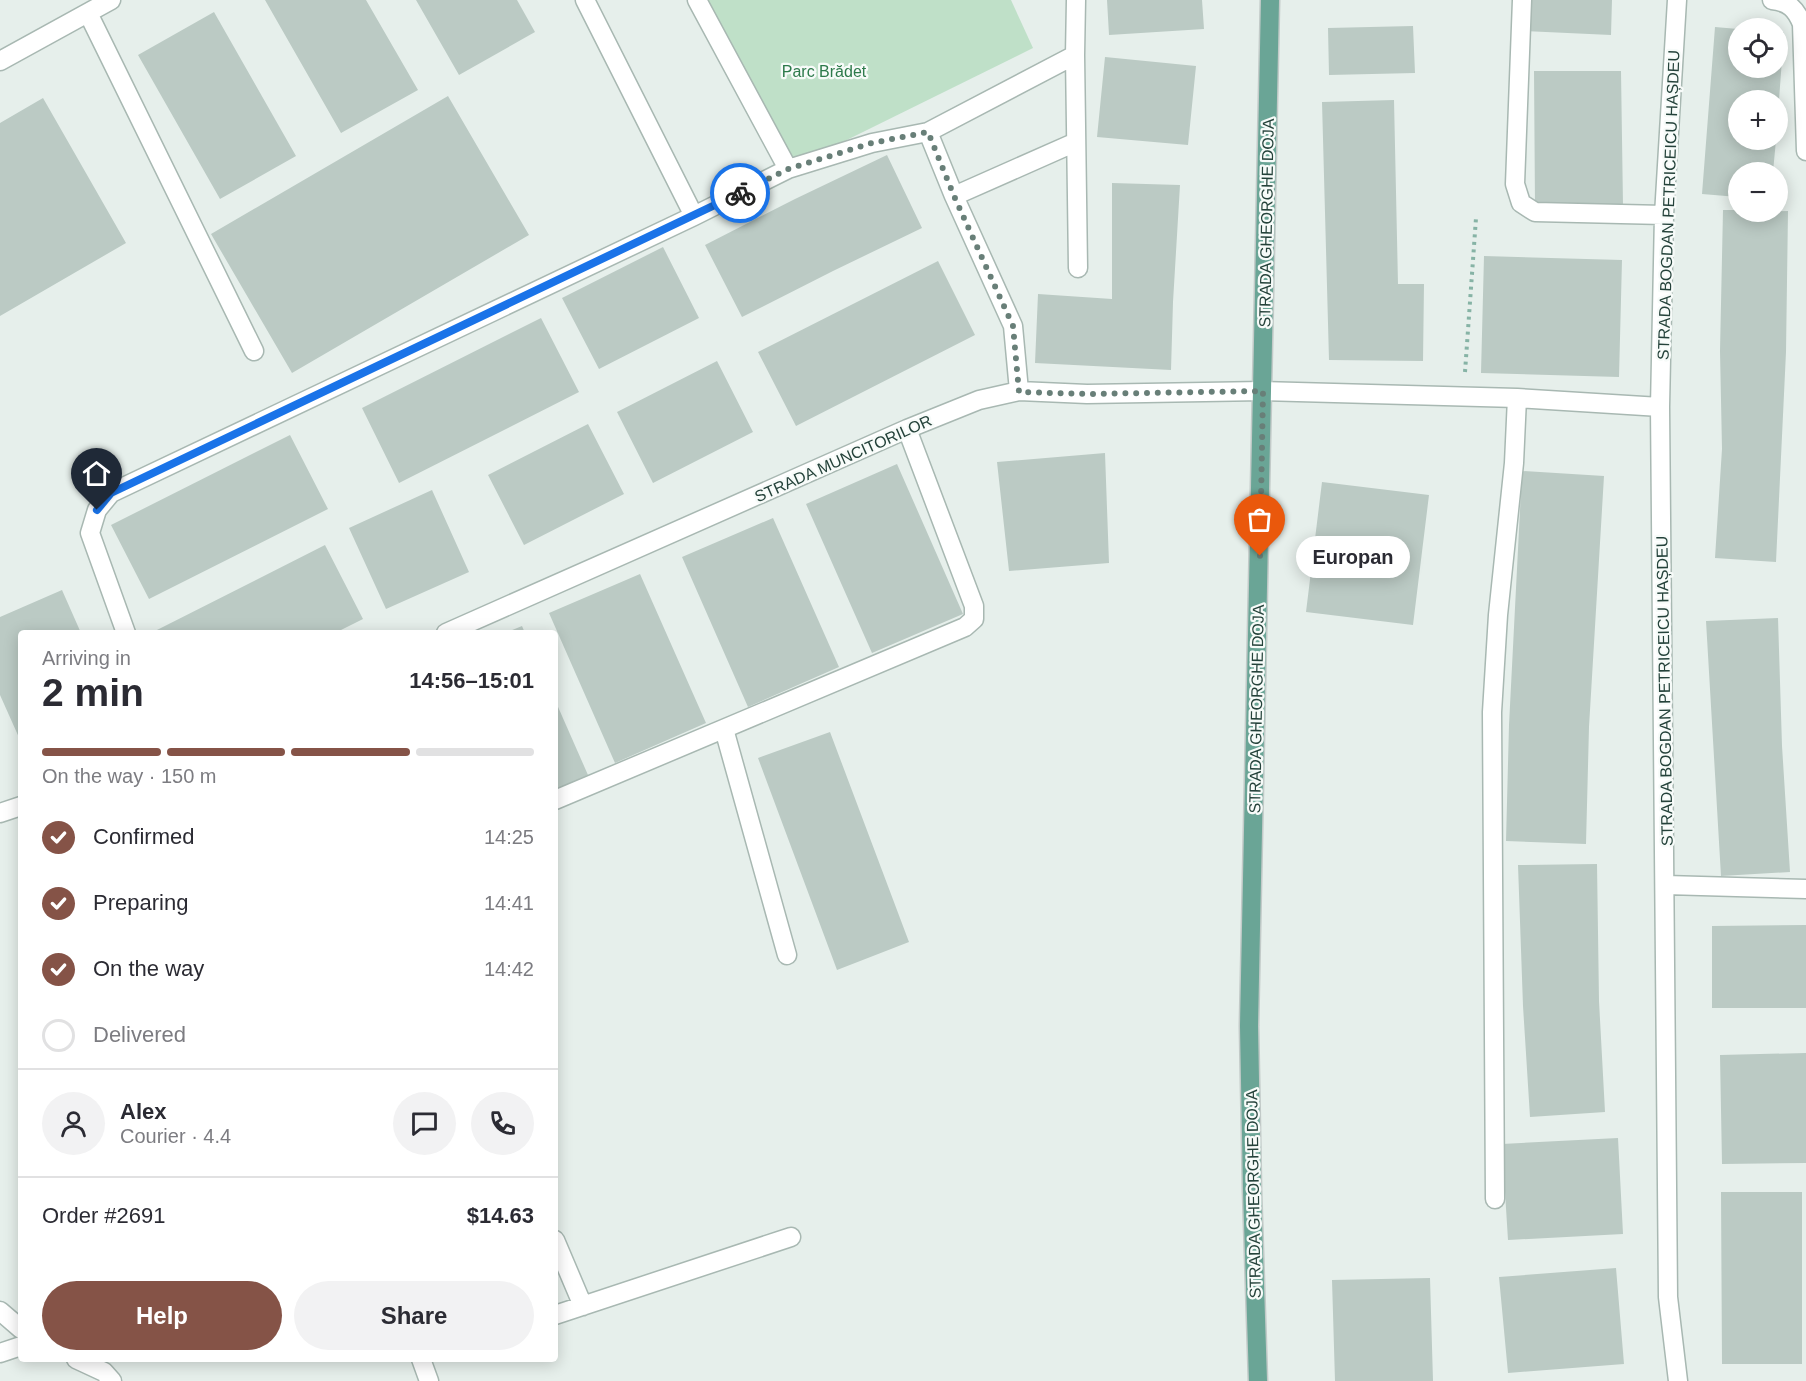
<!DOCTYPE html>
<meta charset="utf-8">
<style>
:root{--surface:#fff;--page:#f2f2f3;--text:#2b2b33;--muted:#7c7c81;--line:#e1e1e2;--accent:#855347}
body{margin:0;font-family:Helvetica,sans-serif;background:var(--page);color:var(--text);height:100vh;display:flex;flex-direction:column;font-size:22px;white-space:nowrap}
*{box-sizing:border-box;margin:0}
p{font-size:20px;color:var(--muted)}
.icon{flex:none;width:33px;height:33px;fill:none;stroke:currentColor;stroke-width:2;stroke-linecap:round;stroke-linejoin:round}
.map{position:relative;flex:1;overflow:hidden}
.drawer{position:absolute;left:18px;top:630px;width:540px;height:732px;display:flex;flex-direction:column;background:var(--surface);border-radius:6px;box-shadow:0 3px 15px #0003}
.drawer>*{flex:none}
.tools{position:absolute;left:1728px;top:18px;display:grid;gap:12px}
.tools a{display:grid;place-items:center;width:60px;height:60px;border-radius:50%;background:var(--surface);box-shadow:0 3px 15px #0003;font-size:30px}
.pin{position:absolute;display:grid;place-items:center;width:51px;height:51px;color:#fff;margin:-62px -26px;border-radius:50% 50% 50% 0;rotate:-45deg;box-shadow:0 0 6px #0007}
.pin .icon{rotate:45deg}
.courier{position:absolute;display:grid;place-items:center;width:60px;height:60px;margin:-30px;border:4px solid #1a73e8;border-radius:50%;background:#fff;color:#222;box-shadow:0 2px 8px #0007}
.bubble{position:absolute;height:42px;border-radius:21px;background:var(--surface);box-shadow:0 3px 15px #0003;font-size:20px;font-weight:600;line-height:42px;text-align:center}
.head em{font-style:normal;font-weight:600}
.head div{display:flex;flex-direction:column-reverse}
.head{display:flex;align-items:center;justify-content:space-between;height:102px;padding:0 24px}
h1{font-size:39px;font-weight:600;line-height:45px}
.bar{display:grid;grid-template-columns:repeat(4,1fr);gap:9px 6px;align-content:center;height:72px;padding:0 24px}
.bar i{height:8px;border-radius:4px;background:var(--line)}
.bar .selected{background:var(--accent)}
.bar p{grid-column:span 4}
.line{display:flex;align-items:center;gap:15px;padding:0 24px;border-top:2px solid var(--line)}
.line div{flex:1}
.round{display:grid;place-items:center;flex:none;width:63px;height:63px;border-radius:32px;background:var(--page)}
ol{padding:0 24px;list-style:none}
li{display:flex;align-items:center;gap:18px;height:66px}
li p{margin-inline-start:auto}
li .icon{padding:6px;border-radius:50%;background:var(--accent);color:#fff;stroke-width:4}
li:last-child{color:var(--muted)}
li i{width:33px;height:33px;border:3px solid var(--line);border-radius:50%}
.cta{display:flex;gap:12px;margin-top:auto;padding:12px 24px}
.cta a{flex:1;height:69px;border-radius:36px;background:var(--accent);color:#fff;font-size:24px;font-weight:600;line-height:69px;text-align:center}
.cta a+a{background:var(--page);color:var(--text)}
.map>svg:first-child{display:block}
.green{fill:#bfe0c8}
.building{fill:#bbcac4}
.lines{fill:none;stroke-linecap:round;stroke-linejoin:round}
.minor-casing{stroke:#a8b8b2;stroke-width:21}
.major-casing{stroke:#c2cac8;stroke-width:21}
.path{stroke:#86b3a5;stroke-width:4;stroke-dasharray:3 4.5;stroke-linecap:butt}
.minor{stroke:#fff;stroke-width:18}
.major{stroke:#6aa596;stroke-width:18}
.done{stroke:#687f78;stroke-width:6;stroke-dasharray:0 10.8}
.route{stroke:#1a73e8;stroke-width:8}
.labels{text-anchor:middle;stroke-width:4.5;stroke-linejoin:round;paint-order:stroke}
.park-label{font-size:16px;fill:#2d7a4b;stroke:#f7fbf9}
.street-label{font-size:16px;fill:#24423a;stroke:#f7fbf9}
</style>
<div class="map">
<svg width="1806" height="1381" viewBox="0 0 1806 1381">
<rect width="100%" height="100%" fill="#e6efeb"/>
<path class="green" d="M707,0H1011L1033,48L788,169Z"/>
<path class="building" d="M265,0H366L418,90L341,133Z
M416,0H517L535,32L459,75Z
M1107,0H1202L1204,29L1109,35Z
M1526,0H1612L1611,35L1524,31Z
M214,12L296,156L220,199L138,55Z
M1413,26L1415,73L1329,75L1328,28Z
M1715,27L1738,29V68H1778V32H1784L1779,100H1738V140H1776L1773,172H1738V197L1702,194Z
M1105,57L1196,66L1188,145L1097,137Z
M1534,71H1621L1623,206H1535Z
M448,96L529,235L292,373L211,234Z
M43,98L126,243L0,316V123Z
M1394,100L1398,284H1424L1423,361L1329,360L1322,102Z
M887,155L922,228L833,271L742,317L705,245L795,199Z
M1112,183L1180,185L1173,302L1171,370L1035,363L1038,294L1112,299Z
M1723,210H1738V212L1788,211L1786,352L1776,562L1715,558L1722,449L1720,351Z
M663,247L699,318L599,369L562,298Z
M1484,256L1622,260L1619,377L1481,373Z
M938,261L975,335L796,426L758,352Z
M541,318L579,392L399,483L362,408Z
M717,361L753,432L653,483L617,412Z
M588,424L624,494L524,545L488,475Z
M290,435L328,509L149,599L111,525Z
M1105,453L1109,563L1009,571L997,462Z
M897,464L963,614L872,653L806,504Z
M1522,471L1604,476L1589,727L1586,844L1506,841L1509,725Z
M1322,482L1429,495L1413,625L1306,612Z
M432,490L469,572L386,609L349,528Z
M773,518L839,667L748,707L682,557Z
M325,545L363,619L335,633H151Z
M640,574L706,723L615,763L549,613Z
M62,590L81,633H21V742L0,695V617Z
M1778,618L1782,746L1790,872L1721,876L1706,621Z
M522,626L525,633H505Z
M555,700L588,775L555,790Z
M830,732L909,942L837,970L758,758Z
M1597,864L1599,1001L1605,1112L1530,1117L1523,1006L1518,865Z
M1806,925V1008H1712V926Z
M1806,1053V1163L1722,1164L1720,1055Z
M1618,1138L1623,1234L1508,1240L1502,1144Z
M1721,1192H1802V1364H1722Z
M1616,1268L1624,1364L1508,1373L1499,1277Z
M1430,1278L1433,1381H1335L1332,1280Z"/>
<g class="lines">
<g class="minor-casing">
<path id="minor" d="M585,0L694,216
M697,0L788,169
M1522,0L1515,184L1521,203L1535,212L1664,215
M1677,0L1664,215L1660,407L1668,1297L1678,1381
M1772,0C1789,2 1796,9 1802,24L1806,151
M88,13L254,351
M1075,55L1078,268
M0,61L111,0
M928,132L954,196L1013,326L1019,391
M954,196L1076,142
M126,633L90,533L97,510L111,493L694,216L788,169L872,143L928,132L1075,55L1076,0
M446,633L907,429L979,400L1019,391L1087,394L1263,391L1517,398L1660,407
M724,729L787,955
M555,800L965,627L974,619V606L907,429
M0,813L21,806
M1666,885L1806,889
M1495,1199L1492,712L1498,615L1514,463L1517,398
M555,1240L583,1306
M0,1311L21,1329
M555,1315L791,1237
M0,1353L21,1346
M76,1359L104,1372L112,1381
M421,1359L429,1381"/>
</g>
<g class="major-casing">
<path id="major" d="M1258,1381L1252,1190L1249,1026L1270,0"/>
</g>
<path class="path" d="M1465,372L1476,218"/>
<use href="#minor" class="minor"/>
<use href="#major" class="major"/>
</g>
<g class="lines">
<path class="done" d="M740,193L788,169L872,143L928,132L954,196L1013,326L1019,392L1087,394L1263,391L1260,556"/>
<path class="route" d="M97,510L111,493L740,193"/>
</g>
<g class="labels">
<g class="park-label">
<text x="824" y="77">Parc Brădet</text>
</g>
<g class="street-label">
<text transform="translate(1668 205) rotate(-88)" y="6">STRADA BOGDAN PETRICEICU HAȘDEU</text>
<text transform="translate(1266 223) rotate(-89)" y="6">STRADA GHEORGHE DOJA</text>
<text transform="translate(843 458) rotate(-24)" y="6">STRADA MUNCITORILOR</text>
<text transform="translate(1664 691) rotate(-91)" y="6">STRADA BOGDAN PETRICEICU HAȘDEU</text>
<text transform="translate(1256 709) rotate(-89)" y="6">STRADA GHEORGHE DOJA</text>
<text transform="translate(1253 1194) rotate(-91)" y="6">STRADA GHEORGHE DOJA</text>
</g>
</g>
</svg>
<div class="tools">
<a><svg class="icon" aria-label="locate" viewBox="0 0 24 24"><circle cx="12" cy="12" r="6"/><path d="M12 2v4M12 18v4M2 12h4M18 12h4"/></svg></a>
<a>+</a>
<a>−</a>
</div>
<div class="pin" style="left:1260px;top:556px;background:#ea580c"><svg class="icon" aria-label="bag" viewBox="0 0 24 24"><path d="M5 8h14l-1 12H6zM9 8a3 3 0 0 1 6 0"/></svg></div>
<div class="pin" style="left:97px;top:510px;background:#1f2937"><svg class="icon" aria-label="home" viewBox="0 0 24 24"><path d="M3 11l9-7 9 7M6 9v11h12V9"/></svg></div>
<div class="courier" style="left:740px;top:193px"><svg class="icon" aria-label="bike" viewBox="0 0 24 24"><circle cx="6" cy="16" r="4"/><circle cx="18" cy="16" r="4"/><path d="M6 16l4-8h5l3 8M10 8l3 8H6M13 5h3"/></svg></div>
<div class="bubble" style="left:1296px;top:536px;width:114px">Europan</div>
<section class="drawer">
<div class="head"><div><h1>2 min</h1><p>Arriving in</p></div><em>14:56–15:01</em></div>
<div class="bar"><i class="selected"></i><i class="selected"></i><i class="selected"></i><i></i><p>On the way · 150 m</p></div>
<ol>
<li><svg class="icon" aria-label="check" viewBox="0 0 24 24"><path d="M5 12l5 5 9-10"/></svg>Confirmed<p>14:25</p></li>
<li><svg class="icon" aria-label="check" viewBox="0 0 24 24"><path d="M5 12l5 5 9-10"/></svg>Preparing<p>14:41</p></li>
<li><svg class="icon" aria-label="check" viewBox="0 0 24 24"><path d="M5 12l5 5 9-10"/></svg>On the way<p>14:42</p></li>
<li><i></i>Delivered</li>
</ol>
<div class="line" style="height:108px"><a class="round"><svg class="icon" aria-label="person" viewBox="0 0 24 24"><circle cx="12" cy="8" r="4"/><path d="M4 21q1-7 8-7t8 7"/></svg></a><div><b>Alex</b><p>Courier · 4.4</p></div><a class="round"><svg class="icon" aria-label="chat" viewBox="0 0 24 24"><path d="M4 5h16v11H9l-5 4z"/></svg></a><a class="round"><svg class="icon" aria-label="phone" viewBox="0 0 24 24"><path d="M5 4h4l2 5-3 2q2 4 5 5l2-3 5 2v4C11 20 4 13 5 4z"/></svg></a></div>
<div class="line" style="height:78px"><div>Order #2691</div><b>$14.63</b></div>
<div class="cta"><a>Help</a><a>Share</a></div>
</section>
</div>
